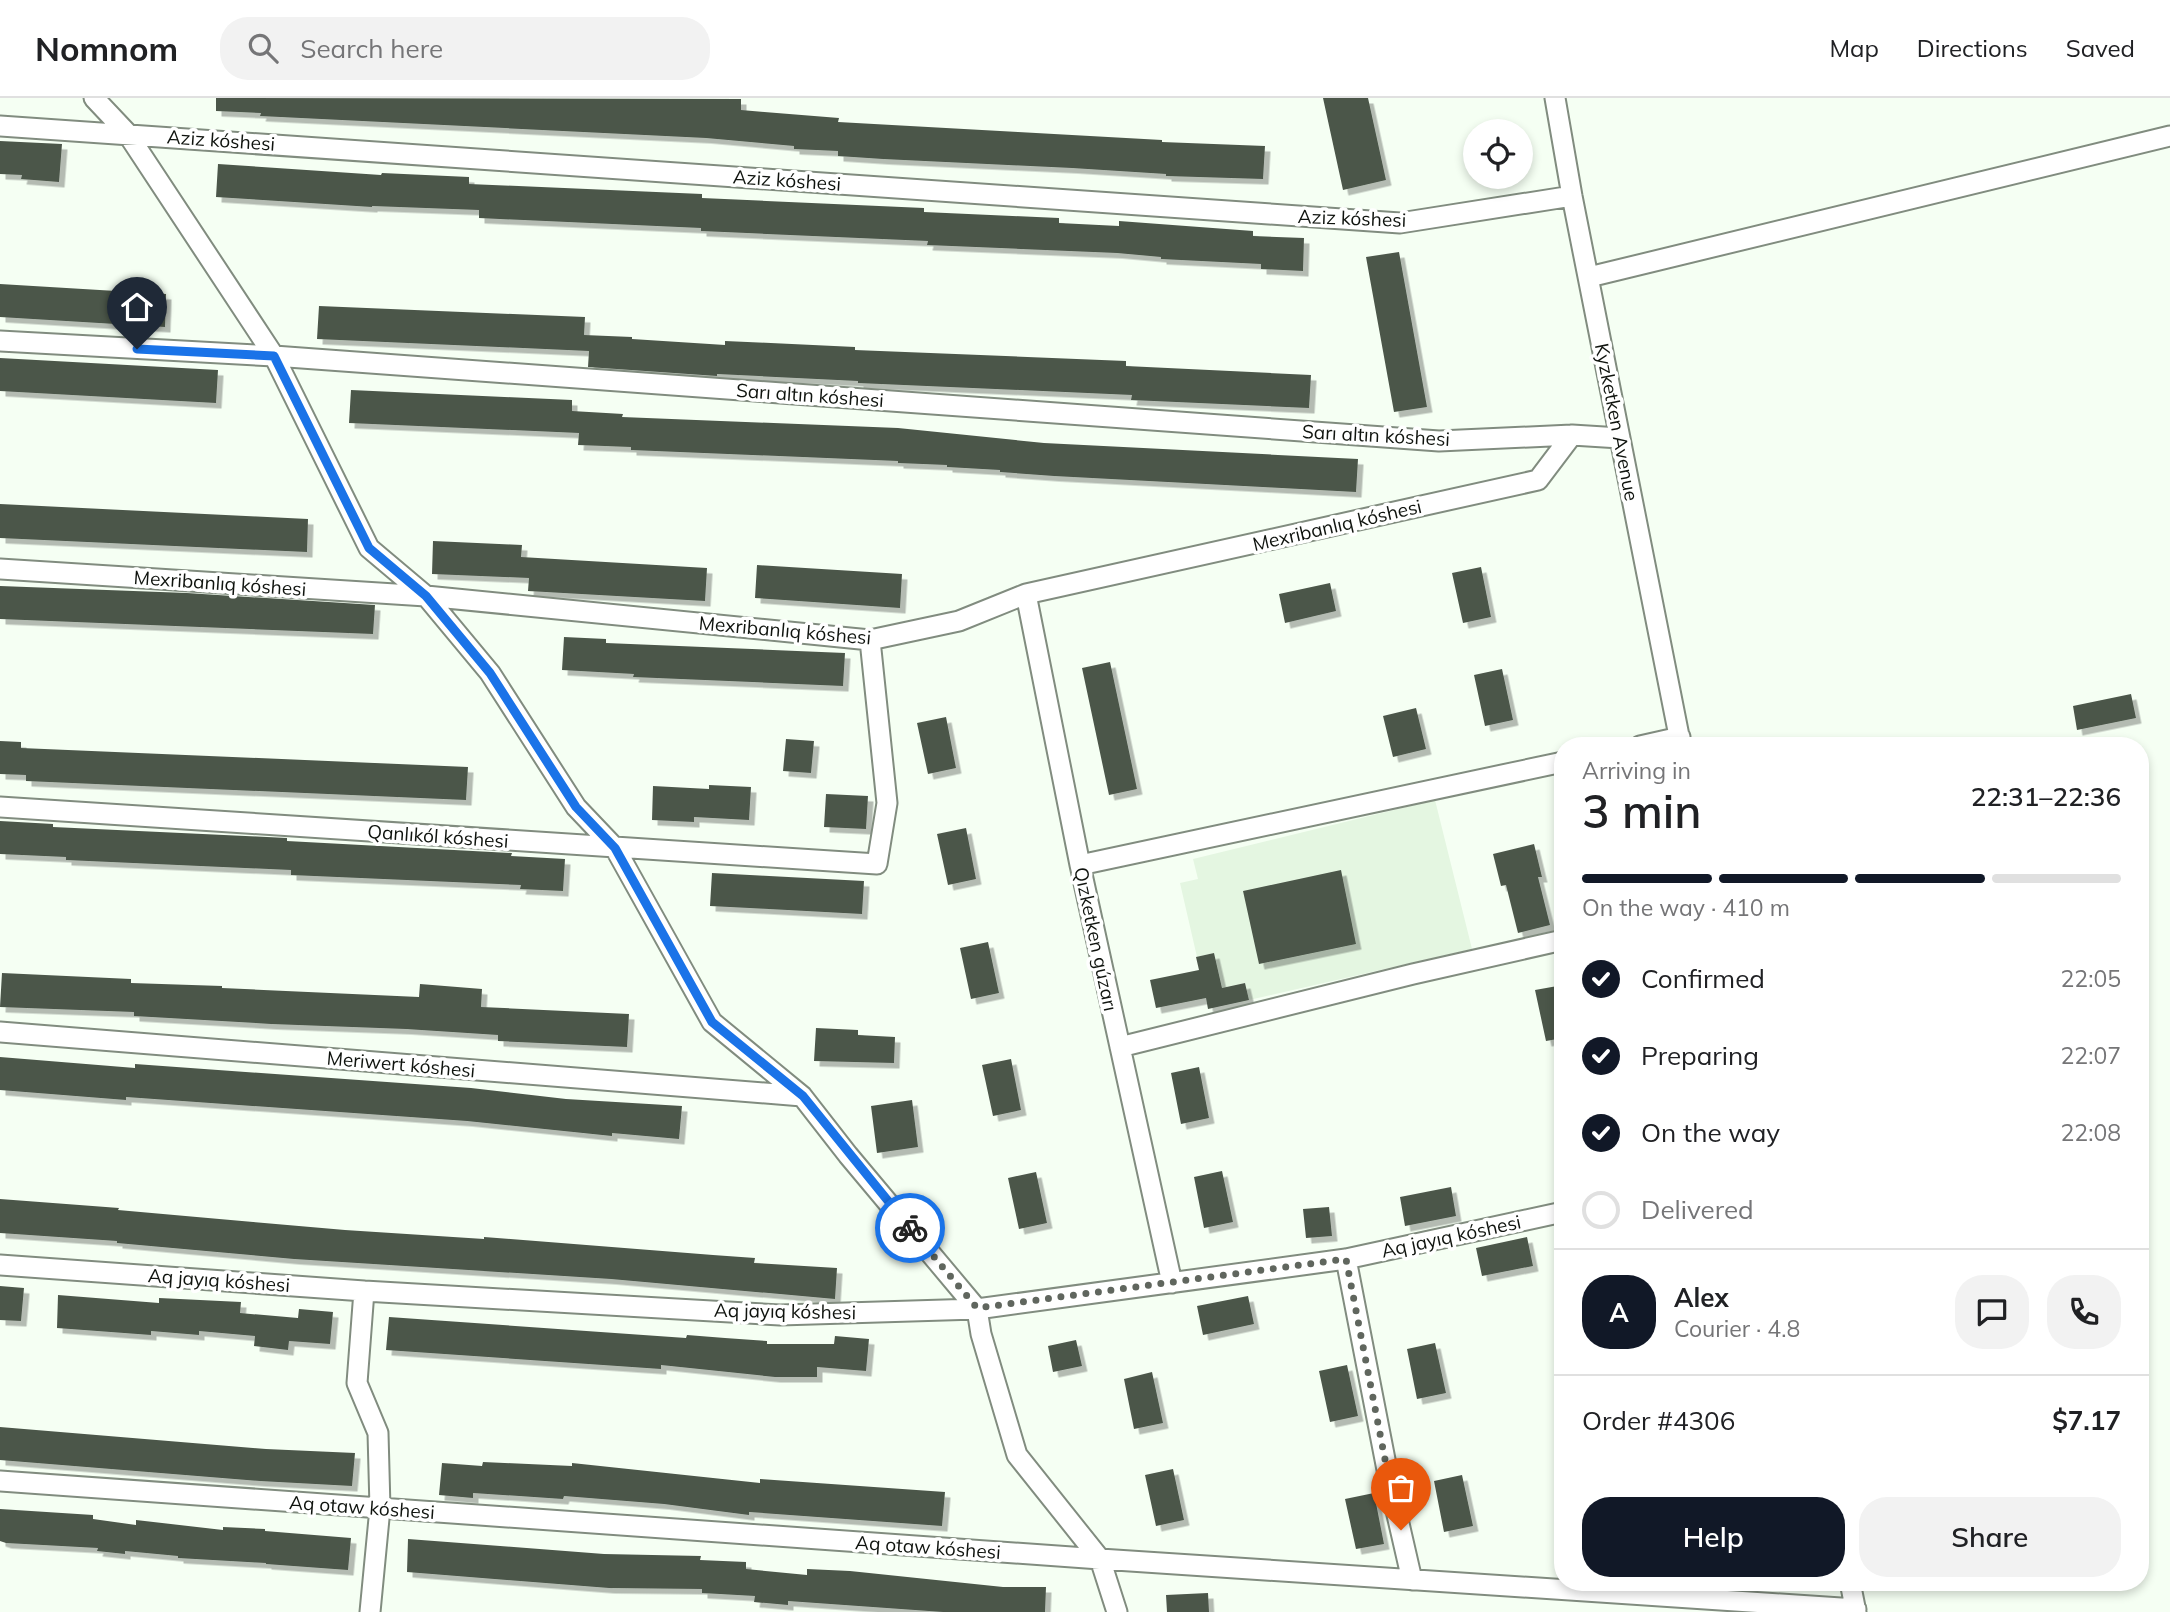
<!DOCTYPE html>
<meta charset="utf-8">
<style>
:root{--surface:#fff;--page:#f2f2f2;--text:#202124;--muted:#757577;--line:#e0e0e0;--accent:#111827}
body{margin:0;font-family:Mulish,sans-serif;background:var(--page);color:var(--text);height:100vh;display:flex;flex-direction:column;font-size:26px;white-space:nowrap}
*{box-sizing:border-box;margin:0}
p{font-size:23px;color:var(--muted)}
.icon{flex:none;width:38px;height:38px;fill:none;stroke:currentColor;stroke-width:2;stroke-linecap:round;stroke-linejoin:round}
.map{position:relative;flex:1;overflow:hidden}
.panel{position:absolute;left:1554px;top:639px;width:595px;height:854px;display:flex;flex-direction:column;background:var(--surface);border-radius:28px;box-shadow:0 4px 10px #0003}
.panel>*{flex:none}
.buttons{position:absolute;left:1463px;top:21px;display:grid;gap:14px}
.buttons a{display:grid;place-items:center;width:70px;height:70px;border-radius:50%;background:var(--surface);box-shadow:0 4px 10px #0003;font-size:35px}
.pin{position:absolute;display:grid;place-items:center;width:60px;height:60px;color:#fff;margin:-72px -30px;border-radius:50% 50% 50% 0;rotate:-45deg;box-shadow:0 0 7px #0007}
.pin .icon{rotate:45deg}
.courier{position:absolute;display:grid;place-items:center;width:70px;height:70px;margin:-35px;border:5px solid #1a73e8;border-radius:50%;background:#fff;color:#222;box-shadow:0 2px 9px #0007}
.head em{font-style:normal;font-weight:600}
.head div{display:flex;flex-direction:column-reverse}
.head{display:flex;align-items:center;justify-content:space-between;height:119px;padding:0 28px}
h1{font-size:46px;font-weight:600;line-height:52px}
.bar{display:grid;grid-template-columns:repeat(4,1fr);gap:10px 7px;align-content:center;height:84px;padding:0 28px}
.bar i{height:9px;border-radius:5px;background:var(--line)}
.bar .active{background:var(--accent)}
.bar p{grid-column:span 4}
.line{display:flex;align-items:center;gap:18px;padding:0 28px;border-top:2px solid var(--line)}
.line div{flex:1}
.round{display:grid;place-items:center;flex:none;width:74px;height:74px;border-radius:28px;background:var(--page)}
ol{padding:0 28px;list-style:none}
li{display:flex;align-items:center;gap:21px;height:77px}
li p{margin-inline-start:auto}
li .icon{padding:7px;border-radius:50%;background:var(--accent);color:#fff;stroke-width:4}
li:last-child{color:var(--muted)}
li i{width:38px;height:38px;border:4px solid var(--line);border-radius:50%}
.action{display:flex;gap:14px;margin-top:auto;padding:14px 28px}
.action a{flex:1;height:80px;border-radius:28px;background:var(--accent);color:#fff;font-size:28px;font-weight:600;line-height:80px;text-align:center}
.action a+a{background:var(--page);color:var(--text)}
header{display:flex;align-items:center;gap:42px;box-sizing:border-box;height:98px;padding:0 35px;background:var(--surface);border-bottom:2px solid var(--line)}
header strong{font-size:33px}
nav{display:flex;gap:38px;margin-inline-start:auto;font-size:24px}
.search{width:490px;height:63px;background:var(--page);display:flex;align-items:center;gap:18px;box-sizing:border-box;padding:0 24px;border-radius:28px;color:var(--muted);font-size:26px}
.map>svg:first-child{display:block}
.built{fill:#e4f6e1}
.building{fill:#4c564a;filter:url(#shadow)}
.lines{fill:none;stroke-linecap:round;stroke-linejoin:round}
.minor-casing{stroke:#818c7f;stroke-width:23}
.minor{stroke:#fff;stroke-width:19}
.done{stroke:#60665e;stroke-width:7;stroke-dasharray:0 12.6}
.route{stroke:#1a73e8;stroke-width:9}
.labels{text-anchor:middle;stroke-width:7;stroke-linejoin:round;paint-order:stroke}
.street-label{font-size:19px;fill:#0f130e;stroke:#fff}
</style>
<header>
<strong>Nomnom</strong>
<div class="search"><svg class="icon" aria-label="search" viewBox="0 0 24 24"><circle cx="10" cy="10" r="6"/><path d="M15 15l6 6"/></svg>Search here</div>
<nav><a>Map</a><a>Directions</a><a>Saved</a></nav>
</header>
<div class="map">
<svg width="2170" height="1514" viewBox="0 0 2170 1514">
<defs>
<filter id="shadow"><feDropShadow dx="5.5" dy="5.5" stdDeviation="0" flood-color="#0004"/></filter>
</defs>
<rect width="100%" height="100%" fill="#f5fff3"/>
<path class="built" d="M1435,702L1472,851L1249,902L1245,885L1222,890L1214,855L1197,859L1180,785L1198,781L1193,761Z"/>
<path class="building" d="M216,0L741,1V12L839,20L838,24L1162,42V44L1265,48L1263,81L1166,78V76L1072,70L883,61L838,58V53L794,51V48L706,40L260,18L261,15L216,13Z
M1323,0H1368L1386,82L1343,92Z
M0,43L62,46L59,84L21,81L22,77L0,76Z
M218,66L381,77L382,75L469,79V86L702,96V100L924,110V114L1059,120V125L1119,128V123L1253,133V138L1304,140L1303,173L1261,171V166L1161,161V159L1117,155L927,147L928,143L701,133V130L479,120V112L372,108V109L216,99Z
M1399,154L1427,309L1394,314L1366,159Z
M0,186L166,196L165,229L0,219Z
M319,208L585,219L584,237L632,239V241L725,247V243L813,247L855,249V252L1126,263V268L1311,277L1309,310L1131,302L1132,297L858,285V283L717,276V278L588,269L589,253L317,241Z
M0,260L218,272L216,305L0,293Z
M351,292L572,302V313L623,316L622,319L898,330L1044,345L1358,361L1356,394L1054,378L1000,374V372L947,369V367L898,365V363L631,352V349L578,347L579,335L349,325Z
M0,406L308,421L307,454L0,440Z
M433,443L522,447L521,459L707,470L705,503L528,493L529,480L432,476Z
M757,467L902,476L900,510L755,500Z
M1481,469L1491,519L1463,525L1452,475Z
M1330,485L1336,513L1285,525L1279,496Z
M0,488L187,495L375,507L373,536L0,521Z
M564,539L606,541V545L845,555L843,588L633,579L634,576L562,572Z
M1110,564L1137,691L1109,697L1082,570Z
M1502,571L1513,622L1485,628L1474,577Z
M2131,596L2136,620L2077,632L2073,608Z
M1416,610L1426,651L1393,659L1383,618Z
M946,619L956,670L928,676L917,625Z
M786,641L814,643L811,675L783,673Z
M0,643L21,644V650L468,669L466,702L26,683V677L0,676Z
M709,687L751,689L749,722L694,719V724L652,722L653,688L709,691Z
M826,696L868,698L866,731L824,729Z
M0,723L53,726V729L287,740V743L512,755L511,758L565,761L563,793L520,791L521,787L291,777V772L66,762V759L0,756Z
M966,730L976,781L948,787L937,736Z
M1534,746L1542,779H1538L1550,827L1518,835L1506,787L1501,788L1493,756Z
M1341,772L1356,846L1259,866L1243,793Z
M712,775L864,783L862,816L710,808Z
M988,844L999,895L971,901L960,850Z
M1214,855L1222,890L1245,885L1249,902L1208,911L1206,900L1156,910L1150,882L1199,872L1196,859Z
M2,875L131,881V885L222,888V890L419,899L420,886L482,891L481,909L629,916L627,949L498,943V937L406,931L271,926L134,918V914L0,909Z
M1563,887V940L1546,943L1535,892Z
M816,930L858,932V937L895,939L894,965L814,963Z
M0,959L135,970V966L471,990L566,1001L682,1008L679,1041L612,1035V1038L467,1023L126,999V1002L0,992Z
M1011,961L1021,1012L993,1018L982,967Z
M1199,969L1209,1020L1181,1026L1171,975Z
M912,1002L918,1049L877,1055L871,1008Z
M1222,1073L1233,1124L1204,1130L1194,1079Z
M1036,1074L1047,1125L1019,1131L1008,1080Z
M1451,1089L1456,1118L1405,1128L1400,1099Z
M0,1101L119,1110L118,1112L208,1120L345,1132L484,1141V1139L713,1157L755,1160L754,1165L837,1170L835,1201L611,1181L294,1161L117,1145V1143L0,1135Z
M1329,1109L1332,1138L1306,1140L1303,1111Z
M1527,1139L1533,1168L1482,1178L1476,1150Z
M0,1188L24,1190L21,1223L0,1222Z
M58,1197L159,1205V1200L241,1204L240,1215L298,1220L299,1211L333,1214L330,1246L289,1243L288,1252L254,1248L255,1238L199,1233V1237L151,1233V1237L57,1230Z
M1248,1198L1254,1226L1203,1237L1197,1208Z
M389,1219L686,1240L687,1237L725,1240L767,1243V1246H834L835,1238L869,1241L866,1273L817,1269V1279H775L661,1267V1271L386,1252Z
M1076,1242L1082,1268L1053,1274L1048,1248Z
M1435,1245L1446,1295L1417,1301L1407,1251Z
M1347,1267L1358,1318L1330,1324L1319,1273Z
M1152,1274L1163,1325L1134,1331L1124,1281Z
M0,1329L266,1351L355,1355L352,1388L260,1383L0,1362Z
M483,1364L572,1368V1365L760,1385V1381L945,1394L942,1428L749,1414V1417L664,1406L564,1398L563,1401L473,1395V1400L439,1397L442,1365L482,1368Z
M1173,1371L1184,1422L1156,1428L1145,1377Z
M1462,1377L1473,1428L1444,1434L1434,1383Z
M1374,1395L1384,1446L1356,1451L1345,1401Z
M0,1411L93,1417V1421L136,1427V1422L223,1432V1429L265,1431V1433L351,1440L348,1472L266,1466V1465L178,1460V1458L125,1453V1456L97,1453L98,1450L6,1445L0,1443Z
M408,1441L604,1456L701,1458L700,1462L746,1464V1471L807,1477V1471L850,1473L1003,1489H1046L1045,1514H943L788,1503V1507L754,1504L755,1498L702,1495V1491L609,1490L407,1474Z
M1208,1495L1209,1514H1167L1166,1497Z"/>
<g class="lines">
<g class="minor-casing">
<path id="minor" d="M94,0L127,35L274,258L369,450L426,498L490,575L576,709L615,750L712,924L802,998L848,1057L977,1211L981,1236L1017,1357L1100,1461L1117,1514
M1555,0L1572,98L1681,648
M0,28L1400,125L1572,98
M1589,179L2170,38
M0,243L274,258L1439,343L1572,337L1620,340
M0,471L426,498L870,542L959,523L1026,496L1538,382L1572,337
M1026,496L1080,767L1172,1185
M1640,648L1680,639
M0,709L877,766L887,705L870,542
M1080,767L1563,664
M0,934L802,998
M1120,949L1413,876L1563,842
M1346,1161L1389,1382L1412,1482
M0,1167L364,1193L780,1217L977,1211L1346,1161L1563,1114
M364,1193L357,1285L378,1335L380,1410L370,1514
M0,1383L1100,1461L1856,1511
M1850,1484L1856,1514"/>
</g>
<use href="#minor" class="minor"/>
</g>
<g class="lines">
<path class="done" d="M910,1130L977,1210L1346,1161L1389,1382L1401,1432"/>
<path class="route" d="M137,251L274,258L369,450L426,498L490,575L576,709L615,750L712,924L803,998L910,1130"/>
</g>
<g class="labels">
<g class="street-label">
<text transform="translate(221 42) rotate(4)" y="7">Aziz kóshesi</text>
<text transform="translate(787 82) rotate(4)" y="7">Aziz kóshesi</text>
<text transform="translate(1352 120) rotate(2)" y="7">Aziz kóshesi</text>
<text transform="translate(810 297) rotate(4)" y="7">Sarı altın kóshesi</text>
<text transform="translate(1617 324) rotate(79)" y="7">Kyzketken Avenue</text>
<text transform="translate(1376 337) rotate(3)" y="7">Sarı altın kóshesi</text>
<text transform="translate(1337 427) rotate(-13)" y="7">Mexribanlıq kóshesi</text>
<text transform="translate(220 485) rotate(4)" y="7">Mexribanlıq kóshesi</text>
<text transform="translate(785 532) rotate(5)" y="7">Mexribanlıq kóshesi</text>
<text transform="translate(438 738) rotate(4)" y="7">Qanlıkól kóshesi</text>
<text transform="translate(1096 841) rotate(78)" y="7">Qızketken gúzarı</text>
<text transform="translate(401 966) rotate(5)" y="7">Meriwert kóshesi</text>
<text transform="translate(1451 1138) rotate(-12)" y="7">Aq jayıq kóshesi</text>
<text transform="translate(219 1182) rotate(4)" y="7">Aq jayıq kóshesi</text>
<text transform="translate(785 1213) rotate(1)" y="7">Aq jayıq kóshesi</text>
<text transform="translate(362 1409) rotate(4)" y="7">Aq otaw kóshesi</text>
<text transform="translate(928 1449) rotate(4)" y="7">Aq otaw kóshesi</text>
</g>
</g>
</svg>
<div class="buttons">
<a><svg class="icon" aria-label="locate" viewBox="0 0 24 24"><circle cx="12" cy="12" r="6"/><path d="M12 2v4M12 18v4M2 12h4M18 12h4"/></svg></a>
</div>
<div class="pin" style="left:1401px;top:1432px;background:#ea580c"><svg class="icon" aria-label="bag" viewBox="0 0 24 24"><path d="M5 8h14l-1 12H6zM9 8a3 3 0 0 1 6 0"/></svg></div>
<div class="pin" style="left:137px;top:251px;background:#1f2937"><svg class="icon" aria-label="home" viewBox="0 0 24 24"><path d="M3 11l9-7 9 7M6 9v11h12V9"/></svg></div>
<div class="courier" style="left:910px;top:1130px"><svg class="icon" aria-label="bike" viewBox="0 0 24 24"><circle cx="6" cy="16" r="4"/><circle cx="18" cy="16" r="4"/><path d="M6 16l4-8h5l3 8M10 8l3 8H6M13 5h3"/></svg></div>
<section class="panel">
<div class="head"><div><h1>3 min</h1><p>Arriving in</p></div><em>22:31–22:36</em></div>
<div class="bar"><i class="active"></i><i class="active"></i><i class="active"></i><i></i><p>On the way · 410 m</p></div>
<ol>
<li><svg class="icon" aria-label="check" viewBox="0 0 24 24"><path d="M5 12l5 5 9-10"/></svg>Confirmed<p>22:05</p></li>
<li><svg class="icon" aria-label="check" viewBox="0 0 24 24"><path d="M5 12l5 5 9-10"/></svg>Preparing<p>22:07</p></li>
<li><svg class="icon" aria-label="check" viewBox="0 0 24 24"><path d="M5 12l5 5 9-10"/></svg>On the way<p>22:08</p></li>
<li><i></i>Delivered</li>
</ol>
<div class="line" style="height:126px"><b class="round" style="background:var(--accent);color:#fff">A</b><div><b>Alex</b><p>Courier · 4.8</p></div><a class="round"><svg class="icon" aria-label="chat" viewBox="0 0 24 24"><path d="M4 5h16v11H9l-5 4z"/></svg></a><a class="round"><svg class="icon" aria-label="phone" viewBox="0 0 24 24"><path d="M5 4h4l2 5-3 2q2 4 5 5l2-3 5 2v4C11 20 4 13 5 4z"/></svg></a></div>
<div class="line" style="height:91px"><div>Order #4306</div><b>$7.17</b></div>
<div class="action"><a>Help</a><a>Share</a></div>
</section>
</div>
